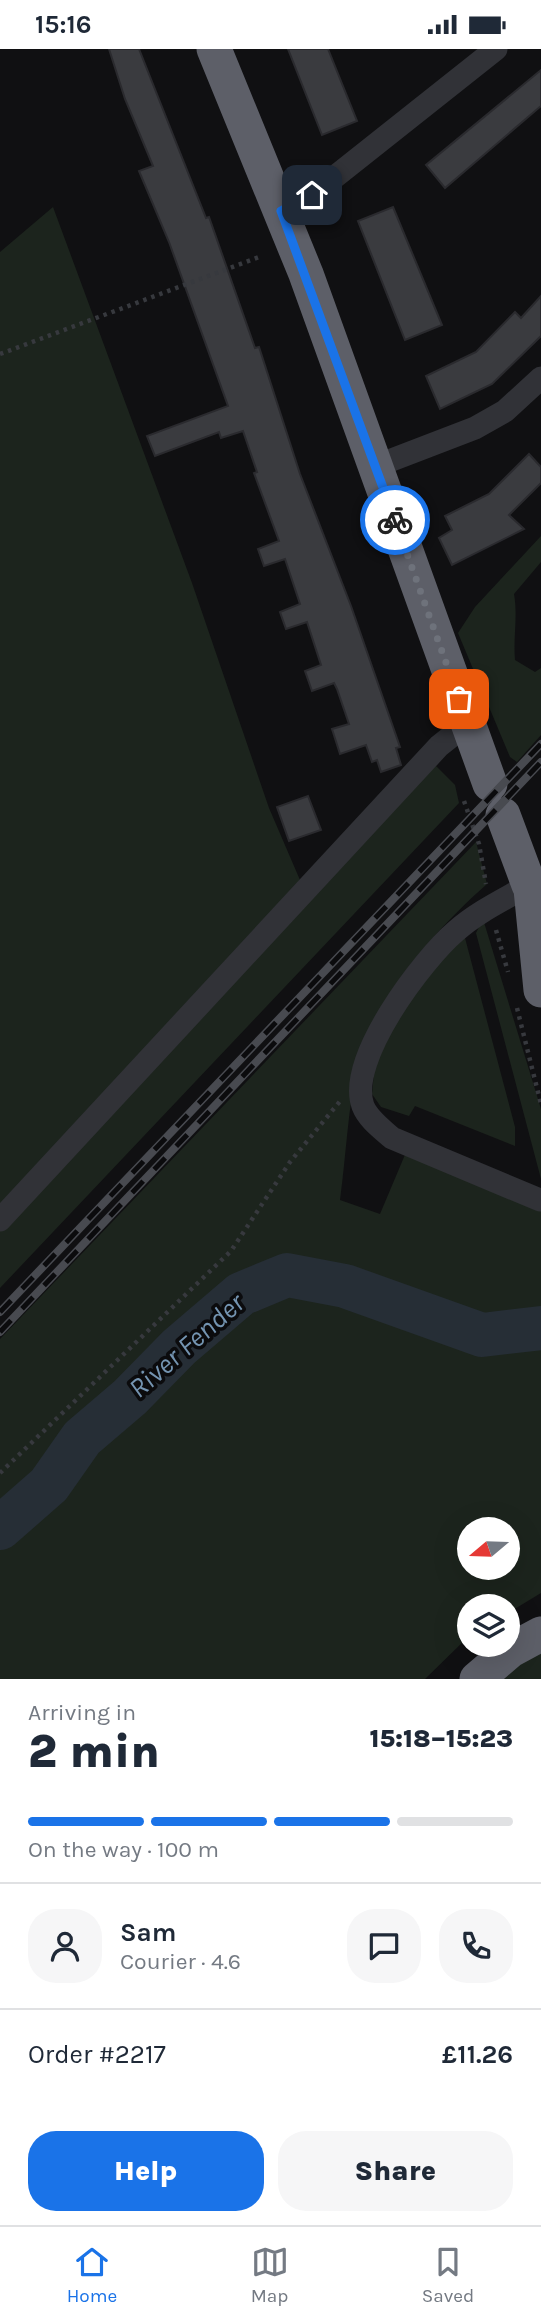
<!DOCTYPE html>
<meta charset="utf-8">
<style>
:root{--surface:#fff;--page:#f6f6f7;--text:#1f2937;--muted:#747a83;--line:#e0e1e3;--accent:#1a73e8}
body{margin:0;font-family:Karla,sans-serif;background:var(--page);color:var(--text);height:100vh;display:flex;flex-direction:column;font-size:26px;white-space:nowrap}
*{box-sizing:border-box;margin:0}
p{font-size:23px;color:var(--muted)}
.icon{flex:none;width:38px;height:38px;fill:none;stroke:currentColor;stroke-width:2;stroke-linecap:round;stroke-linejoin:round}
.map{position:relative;height:1630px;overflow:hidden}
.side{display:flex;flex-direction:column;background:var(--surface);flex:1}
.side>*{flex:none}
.needle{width:46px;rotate:251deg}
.fabs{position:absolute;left:457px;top:1468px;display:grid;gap:14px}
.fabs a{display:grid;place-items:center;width:63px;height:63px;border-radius:50%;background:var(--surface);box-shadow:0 7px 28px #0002;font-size:35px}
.pin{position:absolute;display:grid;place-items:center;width:60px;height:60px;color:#fff;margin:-30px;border-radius:14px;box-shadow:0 4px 10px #0006}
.courier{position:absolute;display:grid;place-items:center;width:70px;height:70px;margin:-35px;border:5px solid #1a73e8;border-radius:50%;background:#fff;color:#222;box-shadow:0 2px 9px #0007}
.head em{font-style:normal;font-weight:800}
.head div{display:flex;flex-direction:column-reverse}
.head{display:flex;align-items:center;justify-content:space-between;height:119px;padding:0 28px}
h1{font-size:46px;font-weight:800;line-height:52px}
.bar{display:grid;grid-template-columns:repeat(4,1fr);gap:10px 7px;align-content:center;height:84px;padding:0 28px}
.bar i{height:9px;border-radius:5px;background:var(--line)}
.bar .selected{background:var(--accent)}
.bar p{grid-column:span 4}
.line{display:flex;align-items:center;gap:18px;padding:0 28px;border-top:2px solid var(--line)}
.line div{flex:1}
.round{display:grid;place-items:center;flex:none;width:74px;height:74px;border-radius:28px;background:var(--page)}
.primary-button{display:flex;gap:14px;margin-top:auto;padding:14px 28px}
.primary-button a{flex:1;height:80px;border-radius:28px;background:var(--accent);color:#fff;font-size:28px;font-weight:800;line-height:80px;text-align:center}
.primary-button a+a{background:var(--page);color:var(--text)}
.status{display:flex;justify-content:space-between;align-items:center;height:49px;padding:0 35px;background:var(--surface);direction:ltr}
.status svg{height:19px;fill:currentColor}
.tabs{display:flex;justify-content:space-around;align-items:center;height:98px;border-top:2px solid var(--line);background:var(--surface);font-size:19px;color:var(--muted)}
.tabs a{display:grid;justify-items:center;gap:4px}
.tabs .selected{color:var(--accent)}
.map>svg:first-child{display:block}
.green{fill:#1c241d;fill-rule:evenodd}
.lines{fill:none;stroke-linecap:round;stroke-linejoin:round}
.river{stroke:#262e36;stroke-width:44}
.building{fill:#3a3b3f;stroke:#2a2a2e;stroke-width:2}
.path{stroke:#37393e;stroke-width:4.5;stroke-dasharray:3.5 5;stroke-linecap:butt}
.minor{stroke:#313237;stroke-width:23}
.highway{stroke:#5d5f68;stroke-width:35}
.rail-casing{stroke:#484a50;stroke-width:8}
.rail{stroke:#0b0b0d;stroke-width:5;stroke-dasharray:16;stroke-linecap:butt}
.done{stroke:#6e727b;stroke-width:7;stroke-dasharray:0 12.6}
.route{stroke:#1a73e8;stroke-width:9}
.labels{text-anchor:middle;stroke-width:7;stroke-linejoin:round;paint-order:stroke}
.water-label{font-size:28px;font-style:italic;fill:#7494b1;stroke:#0b0b0d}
</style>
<div class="status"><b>15:16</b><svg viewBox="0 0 49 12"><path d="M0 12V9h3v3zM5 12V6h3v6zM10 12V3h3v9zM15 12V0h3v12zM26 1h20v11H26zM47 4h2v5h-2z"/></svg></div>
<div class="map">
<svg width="541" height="1630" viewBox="0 0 541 1630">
<rect width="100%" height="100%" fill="#101012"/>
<path class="green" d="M53,158L192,534L269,759L300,831L436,717L455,736L459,754L0,1239V203Z
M541,487V513L514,545C518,567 513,588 515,611L535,623L541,619V686L517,713L510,708L458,584L475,558Z
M476,793L487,835C439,877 370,953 357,1017C348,1060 346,1107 340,1151L380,1165L407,1101L541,1162V1544L508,1564V1558H469V1587L425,1630H0V1290ZM469,1480H508V1519H469Z
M483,870L541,1060V1130L476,884Z
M465,889L515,1078V1097L415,1057L409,1067L381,1058L372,1045L376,1003L395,966L457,890Z
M541,1594V1630H484Z"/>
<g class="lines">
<path class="river" d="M0,1479L49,1436L82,1389L130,1348L179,1298L241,1245L287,1226L345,1237L482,1286L541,1279"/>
</g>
<path class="building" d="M109,0H139L206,169L209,168L255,299L259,298L300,425L351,557L400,698L396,699L401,716L381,723L377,711L372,713L366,696L340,705L332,680L349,675L337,640L334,634L312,642L305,622L321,616L307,573L286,580L280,563L300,555L285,510L264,517L258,500L279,492L254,424L257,423L243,382L221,389L219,383L155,407L147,387L228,357L169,193L139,122L153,117L125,50Z
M288,0H328L357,72L322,86Z
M541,21V57L445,139L426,116Z
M393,158L442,276L405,291L358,172Z
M541,247V287L492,335L440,360L426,327L476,303L515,263L521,269Z
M529,405L541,418V434L509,466L524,480L452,516L439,489L452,481L445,467L489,445Z
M308,747L321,781L289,792L277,758Z"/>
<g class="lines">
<path class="path" d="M0,305L259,208
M464,752L479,795L486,835
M496,881L508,923
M517,959L541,1055
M0,1424L231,1202L290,1113L341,1051"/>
<path class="minor" d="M281,162L312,146L496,0
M376,417L475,379L505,362L541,329
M529,836C505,850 477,863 456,882C423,910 346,1011 363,1057C368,1070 382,1080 392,1089L540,1151
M0,1171L439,697L468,674"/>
<path class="highway" d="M214,0L306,225L490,735
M503,766L529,836L541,853
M531,840L541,941
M477,1630L511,1601L541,1585"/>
<g class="rail-casing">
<path id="rail" d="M0,1263L541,695
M0,1283L541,713"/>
</g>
<use href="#rail" class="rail"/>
</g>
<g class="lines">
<path class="done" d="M395,471L459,650"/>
<path class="route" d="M312,146L281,162L395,471"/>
</g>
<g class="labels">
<g class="water-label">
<text transform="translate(186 1296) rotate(-41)" y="10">River Fender</text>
</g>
</g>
</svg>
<div class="fabs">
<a><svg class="needle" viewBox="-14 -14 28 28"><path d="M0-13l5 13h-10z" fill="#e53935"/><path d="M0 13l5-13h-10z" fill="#747a83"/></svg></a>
<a><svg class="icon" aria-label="layers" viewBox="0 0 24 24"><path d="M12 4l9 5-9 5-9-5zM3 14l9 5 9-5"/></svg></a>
</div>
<div class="pin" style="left:459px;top:650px;background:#ea580c"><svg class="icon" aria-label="bag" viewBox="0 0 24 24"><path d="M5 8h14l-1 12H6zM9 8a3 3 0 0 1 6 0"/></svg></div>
<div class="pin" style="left:312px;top:146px;background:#1f2937"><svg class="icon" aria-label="home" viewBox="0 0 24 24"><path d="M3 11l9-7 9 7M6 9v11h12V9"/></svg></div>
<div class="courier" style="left:395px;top:471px"><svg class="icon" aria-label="bike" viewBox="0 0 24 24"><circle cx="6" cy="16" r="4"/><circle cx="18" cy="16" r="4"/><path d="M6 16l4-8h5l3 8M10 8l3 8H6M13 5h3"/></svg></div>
</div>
<section class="side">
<div class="head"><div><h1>2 min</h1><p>Arriving in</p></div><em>15:18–15:23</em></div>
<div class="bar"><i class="selected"></i><i class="selected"></i><i class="selected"></i><i></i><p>On the way · 100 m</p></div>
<div class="line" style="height:126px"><a class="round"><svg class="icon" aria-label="person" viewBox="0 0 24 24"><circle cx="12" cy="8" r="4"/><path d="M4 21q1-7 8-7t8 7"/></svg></a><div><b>Sam</b><p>Courier · 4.6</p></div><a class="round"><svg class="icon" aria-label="chat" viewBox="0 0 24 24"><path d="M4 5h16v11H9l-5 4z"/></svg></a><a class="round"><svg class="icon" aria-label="phone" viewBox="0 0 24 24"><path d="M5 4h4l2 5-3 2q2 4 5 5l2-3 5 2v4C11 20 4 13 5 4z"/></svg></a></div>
<div class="line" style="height:91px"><div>Order #2217</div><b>£11.26</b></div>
<div class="primary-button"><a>Help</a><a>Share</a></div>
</section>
<nav class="tabs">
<a class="selected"><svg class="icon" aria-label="home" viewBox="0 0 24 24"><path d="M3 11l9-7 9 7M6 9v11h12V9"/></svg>Home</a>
<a><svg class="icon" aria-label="map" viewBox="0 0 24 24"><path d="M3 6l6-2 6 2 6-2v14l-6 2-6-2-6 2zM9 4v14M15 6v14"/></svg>Map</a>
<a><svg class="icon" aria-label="saved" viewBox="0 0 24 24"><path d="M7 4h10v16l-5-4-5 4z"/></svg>Saved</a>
</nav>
